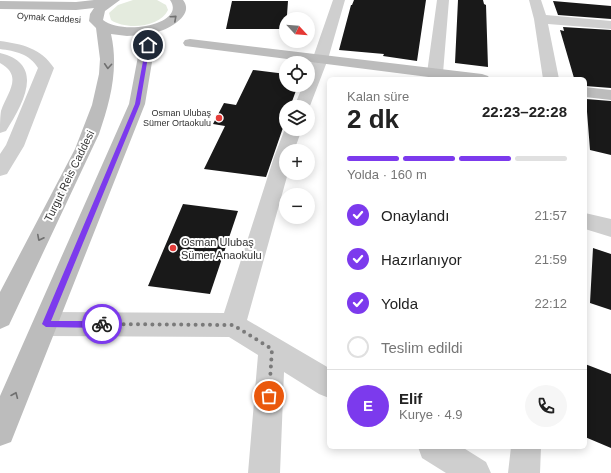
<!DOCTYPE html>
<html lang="tr">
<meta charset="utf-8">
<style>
:root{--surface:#fff;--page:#f6f6f6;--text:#222;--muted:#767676;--line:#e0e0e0;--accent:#7c3aed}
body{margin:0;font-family:Helvetica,sans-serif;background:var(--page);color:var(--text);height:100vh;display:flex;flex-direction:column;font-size:15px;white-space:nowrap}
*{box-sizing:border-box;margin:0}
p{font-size:13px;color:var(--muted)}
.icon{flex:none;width:22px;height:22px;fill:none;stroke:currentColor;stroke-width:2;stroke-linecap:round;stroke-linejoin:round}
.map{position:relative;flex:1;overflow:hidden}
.side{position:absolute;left:327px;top:77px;width:260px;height:372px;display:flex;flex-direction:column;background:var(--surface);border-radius:6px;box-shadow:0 2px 10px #0003}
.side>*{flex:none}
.needle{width:26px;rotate:116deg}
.controls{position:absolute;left:279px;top:12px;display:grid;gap:8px}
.controls a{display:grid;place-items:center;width:36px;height:36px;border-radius:50%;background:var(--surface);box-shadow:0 2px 10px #0003;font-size:20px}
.pin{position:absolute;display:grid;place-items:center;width:34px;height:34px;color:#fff;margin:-17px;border:2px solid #fff;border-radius:50%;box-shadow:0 1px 4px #0007}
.courier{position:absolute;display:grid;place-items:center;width:40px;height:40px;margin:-20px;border:3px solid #7c3aed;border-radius:50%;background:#fff;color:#222;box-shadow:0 1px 5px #0007}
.overview em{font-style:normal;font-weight:800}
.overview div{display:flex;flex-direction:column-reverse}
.overview{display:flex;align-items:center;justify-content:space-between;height:68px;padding:0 20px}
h1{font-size:26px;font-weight:800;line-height:30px}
.bar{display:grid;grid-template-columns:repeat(4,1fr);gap:6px 4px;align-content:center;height:48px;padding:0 20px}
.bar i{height:5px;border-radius:3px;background:var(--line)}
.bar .current{background:var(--accent)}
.bar p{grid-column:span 4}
.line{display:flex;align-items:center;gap:10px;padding:0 20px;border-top:1px solid var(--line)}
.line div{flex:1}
.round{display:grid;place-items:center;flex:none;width:42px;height:42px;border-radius:21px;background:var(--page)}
ol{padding:0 20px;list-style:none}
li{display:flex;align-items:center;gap:12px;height:44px}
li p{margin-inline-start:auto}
li .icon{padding:4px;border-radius:50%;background:var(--accent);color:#fff;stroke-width:4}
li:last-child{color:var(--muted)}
li i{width:22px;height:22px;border:2px solid var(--line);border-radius:50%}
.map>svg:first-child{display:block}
.green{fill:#e4ebde}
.building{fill:#191919}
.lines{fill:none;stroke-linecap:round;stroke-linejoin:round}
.street{fill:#cfcfcf;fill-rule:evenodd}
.secondary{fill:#bcbcbc;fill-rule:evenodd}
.oneway{stroke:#707070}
.route{fill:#7c3aed}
.done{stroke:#7a7a7a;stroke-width:4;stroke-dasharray:0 7.2}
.poi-dot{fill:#e43c39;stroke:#fff;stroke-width:1.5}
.labels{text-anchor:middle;stroke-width:4;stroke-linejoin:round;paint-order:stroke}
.far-street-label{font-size:9px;fill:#323232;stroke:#fff}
.far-poi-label{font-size:9px;fill:#323232;stroke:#fff;text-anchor:end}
.street-label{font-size:11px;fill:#323232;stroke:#fff}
.poi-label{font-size:11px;fill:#323232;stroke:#fff;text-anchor:start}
</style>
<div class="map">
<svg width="611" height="473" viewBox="0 0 611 473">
<rect width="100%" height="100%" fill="#fff"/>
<path class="green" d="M133,0H157L166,5L168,10C160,28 125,30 111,20L109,13L118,5Z"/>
<path class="building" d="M354,0H426L417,61L383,56L384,54L339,50L351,5H352Z
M458,0H483L484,4L486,5L488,67L455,63Z
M232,1H288L286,29H226Z
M553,1L611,6V19L558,15Z
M563,27L611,30V88L585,86V79L574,78L560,30L564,31Z
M253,70L286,74V85H298L290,107H286V119L266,177L204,169L225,126L213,124L224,103L236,105Z
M586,99L611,101V155L590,150Z
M183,204L238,211L210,294L148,286Z
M593,248L611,254V310L590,303Z
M585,364L611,374V448L585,437Z"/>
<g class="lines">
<path class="street" d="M333,0H345L328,59L308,111V107H294L303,85H308V72Z
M437,0H449L443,73L440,76H430L427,73Z
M529,0H541L546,15L611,21V29L548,24L559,79H543L534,19Z
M0,41C22,44 41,48 54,68L24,146L7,174L0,176V154L6,145L38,68C30,54 15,51 0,49Z
M0,53C46,64 23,104 6,131L0,133C0,126 0,117 1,111C7,93 24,76 0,63Z
M286,126V129H302L294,151H286V173H288L247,320L329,368V398L319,394L284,372L280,473H248L258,355L229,337L46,336L37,332L33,324L37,316L46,312L224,313L274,157Z
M585,213L611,219V237L585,229Z
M418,447H462L486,462L491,473H446L422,458Z
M511,447H541L540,473H508Z"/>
<path class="secondary" d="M94,0H120L105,11L103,20C123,36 187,24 170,0H183C195,15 169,29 157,32L145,104L11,442L0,446V396L129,104L142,35L127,36L111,34C119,69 110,102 99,134L9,325L0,329V292L75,149L92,105L99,74L100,59L96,28L89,21L90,14L94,8L76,10L0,9V1L76,2Z
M190,39L482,74L488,76L490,79H444L185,46L183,43L185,40Z
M585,87L611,90V100L585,97Z"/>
</g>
<defs><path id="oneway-chevron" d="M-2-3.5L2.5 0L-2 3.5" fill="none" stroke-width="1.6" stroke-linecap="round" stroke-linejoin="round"/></defs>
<g class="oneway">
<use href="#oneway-chevron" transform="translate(174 18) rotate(-42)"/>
<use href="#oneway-chevron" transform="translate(108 66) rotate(94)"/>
<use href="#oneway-chevron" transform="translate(40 238) rotate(117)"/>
<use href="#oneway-chevron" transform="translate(15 395) rotate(-67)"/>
</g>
<path class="route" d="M148,43L150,45L140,104L51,321H102L105,324L102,328L46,327L42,324L135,104L146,45Z"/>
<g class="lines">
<path class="done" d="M102,324L233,325L272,349L269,396"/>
</g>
<g class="poi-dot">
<circle cx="219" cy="118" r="4"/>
<circle cx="173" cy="248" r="4"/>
</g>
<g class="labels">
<g class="far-street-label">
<text transform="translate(49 18) rotate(4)" y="3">Oymak Caddesi</text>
</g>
<g class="far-poi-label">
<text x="211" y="116">Osman Ulubaş<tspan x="211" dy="10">Sümer Ortaokulu</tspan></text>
</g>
<g class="street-label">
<text transform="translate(69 176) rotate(-64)" y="4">Turgut Reis Caddesi</text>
</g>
<g class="poi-label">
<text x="181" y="246">Osman Ulubaş<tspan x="181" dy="13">Sümer Anaokulu</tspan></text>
</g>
</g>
</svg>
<div class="controls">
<a><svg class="needle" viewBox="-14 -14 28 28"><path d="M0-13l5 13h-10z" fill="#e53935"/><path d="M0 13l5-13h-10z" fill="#767676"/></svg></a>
<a><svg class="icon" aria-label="locate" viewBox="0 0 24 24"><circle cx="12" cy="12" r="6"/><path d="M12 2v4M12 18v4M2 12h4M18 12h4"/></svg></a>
<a><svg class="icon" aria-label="layers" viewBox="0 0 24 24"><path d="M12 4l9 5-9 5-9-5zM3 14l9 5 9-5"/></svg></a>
<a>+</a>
<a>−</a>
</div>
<div class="pin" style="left:269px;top:396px;background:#ea580c"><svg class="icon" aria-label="bag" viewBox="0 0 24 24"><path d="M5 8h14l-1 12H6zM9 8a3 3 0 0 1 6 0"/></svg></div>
<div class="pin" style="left:148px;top:45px;background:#1f2937"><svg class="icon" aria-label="home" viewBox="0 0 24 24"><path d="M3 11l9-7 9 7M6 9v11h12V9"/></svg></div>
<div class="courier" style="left:102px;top:324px"><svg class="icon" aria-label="bike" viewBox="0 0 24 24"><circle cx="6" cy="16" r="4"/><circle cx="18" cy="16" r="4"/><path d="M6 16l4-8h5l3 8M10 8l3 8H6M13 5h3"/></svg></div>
<section class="side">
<div class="overview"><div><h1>2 dk</h1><p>Kalan süre</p></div><em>22:23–22:28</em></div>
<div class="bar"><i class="current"></i><i class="current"></i><i class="current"></i><i></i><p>Yolda · 160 m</p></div>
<ol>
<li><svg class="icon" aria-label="check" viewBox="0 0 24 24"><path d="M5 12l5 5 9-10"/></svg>Onaylandı<p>21:57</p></li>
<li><svg class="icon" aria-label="check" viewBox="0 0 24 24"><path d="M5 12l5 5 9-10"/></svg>Hazırlanıyor<p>21:59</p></li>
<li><svg class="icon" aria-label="check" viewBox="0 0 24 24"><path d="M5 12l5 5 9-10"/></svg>Yolda<p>22:12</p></li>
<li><i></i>Teslim edildi</li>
</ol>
<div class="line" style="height:72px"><b class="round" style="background:var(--accent);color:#fff">E</b><div><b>Elif</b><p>Kurye · 4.9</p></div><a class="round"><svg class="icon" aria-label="phone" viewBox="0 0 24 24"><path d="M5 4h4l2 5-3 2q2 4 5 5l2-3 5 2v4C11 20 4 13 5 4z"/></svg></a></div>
</section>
</div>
